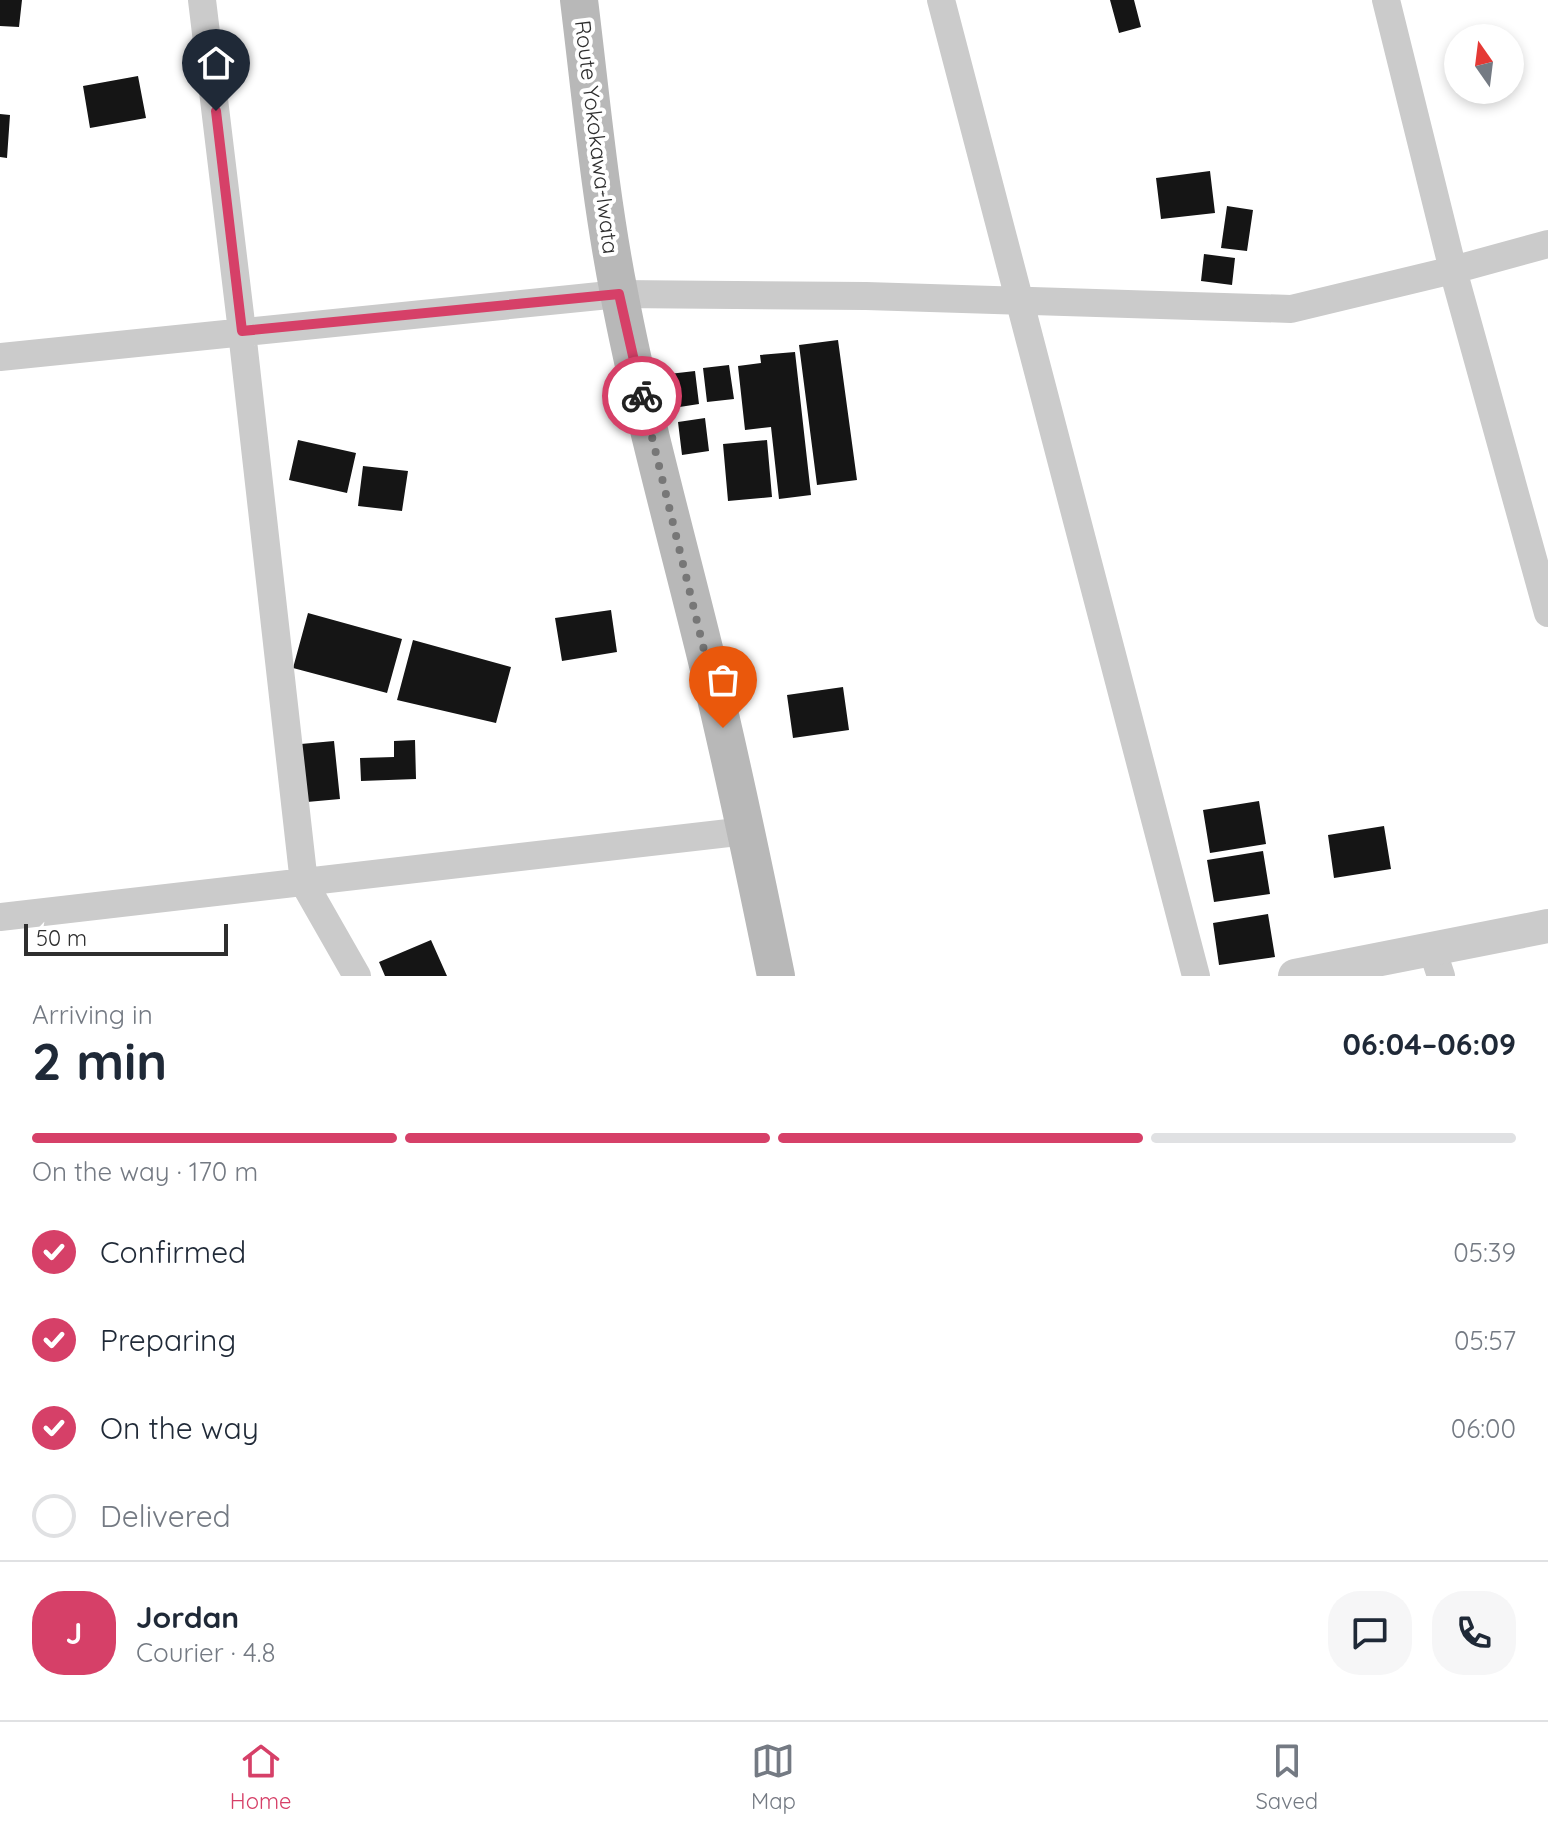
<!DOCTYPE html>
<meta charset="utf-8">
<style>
:root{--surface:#fff;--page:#f6f6f7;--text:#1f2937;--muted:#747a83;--line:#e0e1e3;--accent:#d64068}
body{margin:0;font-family:Quicksand,sans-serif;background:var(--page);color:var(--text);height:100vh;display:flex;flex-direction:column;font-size:30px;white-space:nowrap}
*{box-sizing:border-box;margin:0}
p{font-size:26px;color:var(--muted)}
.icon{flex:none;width:44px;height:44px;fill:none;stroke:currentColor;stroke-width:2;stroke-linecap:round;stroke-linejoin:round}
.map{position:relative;height:976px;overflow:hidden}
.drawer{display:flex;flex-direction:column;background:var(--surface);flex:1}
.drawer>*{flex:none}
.needle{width:52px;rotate:346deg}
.buttons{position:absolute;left:1444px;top:24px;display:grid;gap:16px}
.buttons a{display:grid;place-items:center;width:80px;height:80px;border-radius:50%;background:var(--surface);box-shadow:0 4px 12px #0003;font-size:40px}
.scale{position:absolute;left:24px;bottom:20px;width:204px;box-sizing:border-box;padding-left:8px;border:4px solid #2e2e2e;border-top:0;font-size:22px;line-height:28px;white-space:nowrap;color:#2e2e2e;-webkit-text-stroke:6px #fff;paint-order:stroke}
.pin{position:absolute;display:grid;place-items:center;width:68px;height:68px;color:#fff;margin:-82px -34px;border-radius:50% 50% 50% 0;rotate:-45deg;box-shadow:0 0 8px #0007}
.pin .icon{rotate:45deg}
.courier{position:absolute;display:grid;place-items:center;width:80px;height:80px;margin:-40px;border:6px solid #d64068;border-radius:50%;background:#fff;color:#222;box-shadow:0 2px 10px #0007}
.head em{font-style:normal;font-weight:700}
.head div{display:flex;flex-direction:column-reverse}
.head{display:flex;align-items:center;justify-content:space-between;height:136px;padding:0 32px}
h1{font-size:52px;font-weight:700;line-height:60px}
.bar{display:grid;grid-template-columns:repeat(4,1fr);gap:12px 8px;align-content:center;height:96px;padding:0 32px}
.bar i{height:10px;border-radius:6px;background:var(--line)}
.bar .on{background:var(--accent)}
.bar p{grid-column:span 4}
.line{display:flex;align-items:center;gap:20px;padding:0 32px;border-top:2px solid var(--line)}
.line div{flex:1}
.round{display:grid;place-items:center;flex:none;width:84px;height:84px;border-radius:32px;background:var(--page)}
ol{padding:0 32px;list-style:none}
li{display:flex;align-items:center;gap:24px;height:88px}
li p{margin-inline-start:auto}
li .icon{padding:8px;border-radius:50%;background:var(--accent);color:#fff;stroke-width:4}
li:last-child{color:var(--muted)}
li i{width:44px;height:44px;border:4px solid var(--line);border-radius:50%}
.tabs{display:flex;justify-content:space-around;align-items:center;height:112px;border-top:2px solid var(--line);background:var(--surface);font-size:22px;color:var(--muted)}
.tabs a{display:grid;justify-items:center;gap:4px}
.tabs .on{color:var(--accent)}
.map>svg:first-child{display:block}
.building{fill:#151515}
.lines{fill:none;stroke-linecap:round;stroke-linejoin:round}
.minor{stroke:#cbcbcb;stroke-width:28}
.tertiary{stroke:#cbcbcb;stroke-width:34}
.secondary{stroke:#b8b8b8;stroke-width:38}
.done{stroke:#777;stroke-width:8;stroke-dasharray:0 14.4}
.route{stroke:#d64068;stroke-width:10}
.labels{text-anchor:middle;stroke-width:8;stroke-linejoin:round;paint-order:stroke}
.street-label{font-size:22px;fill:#2e2e2e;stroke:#fff}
</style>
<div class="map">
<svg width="1548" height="976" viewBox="0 0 1548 976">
<rect width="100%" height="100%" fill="#fff"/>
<path class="building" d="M0,0H22L19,27L0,26Z
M1110,0H1134L1141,27L1119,33Z
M138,76L146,118L90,128L83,86Z
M0,114L10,115L7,158L0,157Z
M1210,171L1215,213L1161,219L1156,178Z
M1227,206L1253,210L1247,251L1221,248Z
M1204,254L1235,258L1232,285L1201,281Z
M838,340L857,480L817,485L799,345Z
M795,352L811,495L779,499L771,427L745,430L738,366L761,363L760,355Z
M729,365L734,399L707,402L703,368Z
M695,371L699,404L673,408L669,374Z
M705,418L709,451L682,455L678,422Z
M298,440L356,453L347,493L289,480Z
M767,440L772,497L728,501L723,444Z
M363,466L408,471L402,511L358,506Z
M611,610L617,652L562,661L555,618Z
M308,613L402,639L387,693L293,668Z
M413,640L511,667L496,723L397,700Z
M843,687L849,730L793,738L787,695Z
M415,740L416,779L361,781L360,758L394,757V741Z
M334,741L340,799L307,802L301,744Z
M1259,801L1266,844L1210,853L1203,810Z
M1384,826L1391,869L1334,878L1328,835Z
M1263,851L1270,894L1214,902L1207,860Z
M1268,914L1275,957L1219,965L1213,923Z
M431,940L447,976H385L379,962Z"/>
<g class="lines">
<path class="minor" d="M202,0L241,323L304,883L357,976
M941,0C1027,325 1108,651 1196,976
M1386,0L1453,270L1548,613
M0,357L619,294L866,296L1291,309L1453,270L1548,244
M0,917L746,831
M1432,949L1441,976"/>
<path class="tertiary" d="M1295,976L1548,926"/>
<path class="secondary" d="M579,0C591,98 600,197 619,293C643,419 679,545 709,669C734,771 755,873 776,976"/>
</g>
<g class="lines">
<path class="done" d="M642,396L723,728"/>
<path class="route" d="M216,111L242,331L619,294L642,396"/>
</g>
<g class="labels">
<g class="street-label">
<text transform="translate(597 137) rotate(83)" y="8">Route Yokokawa-Iwata</text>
</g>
</g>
</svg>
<div class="buttons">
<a><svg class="needle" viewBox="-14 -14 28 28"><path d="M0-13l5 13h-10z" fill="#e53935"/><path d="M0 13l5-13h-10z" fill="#747a83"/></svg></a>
</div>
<div class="scale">50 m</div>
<div class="pin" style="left:723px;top:728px;background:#ea580c"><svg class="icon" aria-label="bag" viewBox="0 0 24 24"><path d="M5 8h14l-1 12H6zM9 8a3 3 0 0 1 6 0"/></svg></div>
<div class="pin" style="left:216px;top:111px;background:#1f2937"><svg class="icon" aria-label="home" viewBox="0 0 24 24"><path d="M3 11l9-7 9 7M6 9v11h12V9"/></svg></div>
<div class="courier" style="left:642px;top:396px"><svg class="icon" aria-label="bike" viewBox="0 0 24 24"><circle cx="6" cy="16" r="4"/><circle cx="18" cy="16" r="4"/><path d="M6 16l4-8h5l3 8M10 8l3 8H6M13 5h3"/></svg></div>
</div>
<section class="drawer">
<div class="head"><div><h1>2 min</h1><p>Arriving in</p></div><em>06:04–06:09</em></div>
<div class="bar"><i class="on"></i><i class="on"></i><i class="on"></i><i></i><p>On the way · 170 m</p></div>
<ol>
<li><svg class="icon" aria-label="check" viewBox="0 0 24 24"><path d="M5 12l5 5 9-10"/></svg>Confirmed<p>05:39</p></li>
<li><svg class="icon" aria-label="check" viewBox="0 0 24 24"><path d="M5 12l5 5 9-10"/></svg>Preparing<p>05:57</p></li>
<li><svg class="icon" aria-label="check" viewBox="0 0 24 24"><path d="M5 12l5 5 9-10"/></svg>On the way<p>06:00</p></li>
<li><i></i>Delivered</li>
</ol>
<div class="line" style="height:144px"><b class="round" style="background:var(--accent);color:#fff">J</b><div><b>Jordan</b><p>Courier · 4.8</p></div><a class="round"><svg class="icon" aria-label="chat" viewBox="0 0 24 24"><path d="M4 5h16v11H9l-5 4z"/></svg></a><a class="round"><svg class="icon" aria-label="phone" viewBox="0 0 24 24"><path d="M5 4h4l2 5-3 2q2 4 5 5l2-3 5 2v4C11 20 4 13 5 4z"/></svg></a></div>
</section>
<nav class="tabs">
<a class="on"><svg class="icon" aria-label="home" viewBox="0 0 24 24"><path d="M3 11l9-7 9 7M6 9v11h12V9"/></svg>Home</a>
<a><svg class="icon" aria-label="map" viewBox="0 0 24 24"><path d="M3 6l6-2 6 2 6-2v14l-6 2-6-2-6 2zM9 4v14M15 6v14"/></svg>Map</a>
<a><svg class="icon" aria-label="saved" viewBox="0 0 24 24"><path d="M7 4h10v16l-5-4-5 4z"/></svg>Saved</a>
</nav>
